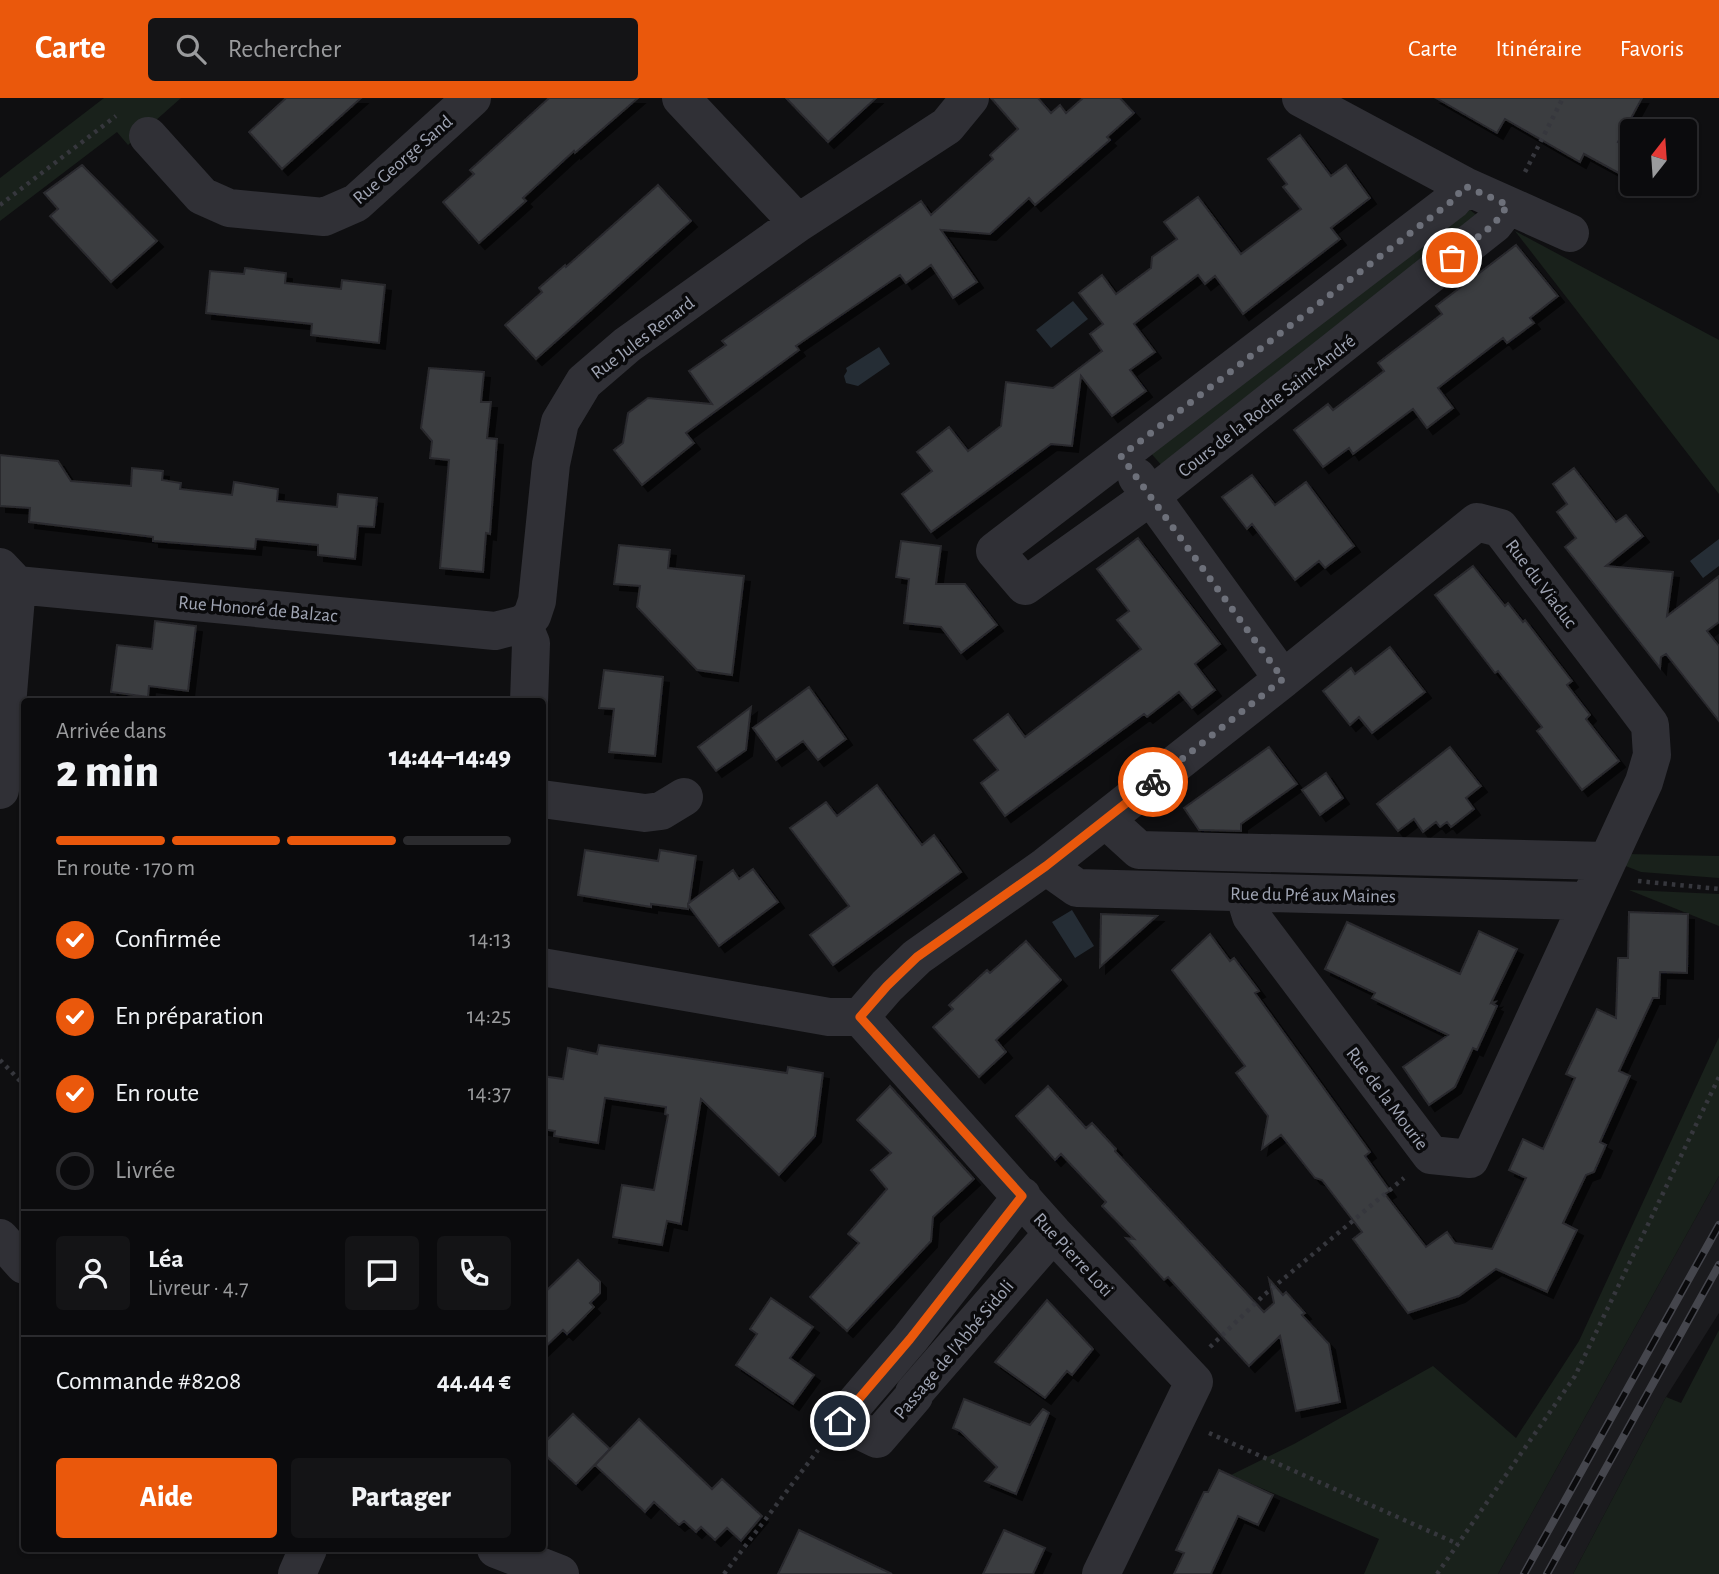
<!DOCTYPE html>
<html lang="fr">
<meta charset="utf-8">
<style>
:root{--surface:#0b0b0d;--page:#141416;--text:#f1f3f6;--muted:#9a9b9d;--line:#2b2b2e;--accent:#ea580c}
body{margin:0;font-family:"Alegreya Sans",sans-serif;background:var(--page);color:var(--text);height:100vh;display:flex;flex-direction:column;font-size:26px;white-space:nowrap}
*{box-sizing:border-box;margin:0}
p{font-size:23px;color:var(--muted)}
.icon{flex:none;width:38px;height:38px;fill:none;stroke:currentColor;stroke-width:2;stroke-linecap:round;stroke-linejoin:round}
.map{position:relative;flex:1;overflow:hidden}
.details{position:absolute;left:21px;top:600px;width:525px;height:854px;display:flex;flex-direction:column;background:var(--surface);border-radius:7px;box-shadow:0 2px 5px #0004,0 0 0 2px var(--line)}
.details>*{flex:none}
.needle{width:46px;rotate:17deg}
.buttons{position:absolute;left:1620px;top:21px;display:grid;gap:14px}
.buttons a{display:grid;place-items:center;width:77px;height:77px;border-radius:7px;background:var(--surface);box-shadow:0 2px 5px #0004,0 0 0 2px var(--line);font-size:35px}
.pin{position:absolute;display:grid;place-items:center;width:60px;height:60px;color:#fff;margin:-30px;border:4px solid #fff;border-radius:50%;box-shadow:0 2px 7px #0007}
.courier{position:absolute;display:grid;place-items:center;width:70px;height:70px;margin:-35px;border:5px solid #ea580c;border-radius:50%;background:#fff;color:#222;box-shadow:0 2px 9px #0007}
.headline em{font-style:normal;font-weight:800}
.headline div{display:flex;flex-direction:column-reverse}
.headline{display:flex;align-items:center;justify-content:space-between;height:119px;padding:0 35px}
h1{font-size:46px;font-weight:800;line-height:52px}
.bar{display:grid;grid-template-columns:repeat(4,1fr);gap:10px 7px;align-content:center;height:84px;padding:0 35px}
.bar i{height:9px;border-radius:5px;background:var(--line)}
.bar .current{background:var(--accent)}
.bar p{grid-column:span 4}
.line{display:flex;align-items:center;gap:18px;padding:0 35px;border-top:2px solid var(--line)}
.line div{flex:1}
.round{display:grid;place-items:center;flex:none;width:74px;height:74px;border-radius:7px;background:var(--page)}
ol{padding:0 35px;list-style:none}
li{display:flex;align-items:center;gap:21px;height:77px}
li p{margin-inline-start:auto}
li .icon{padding:7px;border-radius:50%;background:var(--accent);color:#fff;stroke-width:4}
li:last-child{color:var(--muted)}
li i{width:38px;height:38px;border:4px solid var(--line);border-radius:50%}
.cta{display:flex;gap:14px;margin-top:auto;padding:14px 35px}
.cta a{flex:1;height:80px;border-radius:7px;background:var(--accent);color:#fff;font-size:28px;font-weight:800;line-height:80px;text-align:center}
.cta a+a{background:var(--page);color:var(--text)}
header{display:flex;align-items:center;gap:42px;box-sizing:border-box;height:98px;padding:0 35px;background:var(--accent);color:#fff}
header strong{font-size:33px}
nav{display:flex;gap:38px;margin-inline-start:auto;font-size:24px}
.search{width:490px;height:63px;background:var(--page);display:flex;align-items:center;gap:18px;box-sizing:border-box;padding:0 24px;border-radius:7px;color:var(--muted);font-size:26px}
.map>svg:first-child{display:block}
.built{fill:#1b1b1e}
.green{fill:#19211b}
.water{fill:#252d35}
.building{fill:#3b3c41;stroke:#29292d;stroke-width:2;filter:url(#shadow)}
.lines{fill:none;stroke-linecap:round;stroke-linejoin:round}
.path{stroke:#36373d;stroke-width:4.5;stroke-dasharray:3.5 5;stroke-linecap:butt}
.minor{stroke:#303036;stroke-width:38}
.rail-casing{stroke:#45464d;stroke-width:8}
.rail{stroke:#0a0a0c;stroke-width:5;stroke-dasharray:16;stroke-linecap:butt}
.done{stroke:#6d707a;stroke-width:7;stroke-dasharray:0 12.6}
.route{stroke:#ea580c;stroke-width:9}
.labels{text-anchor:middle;stroke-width:7;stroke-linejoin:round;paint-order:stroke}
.street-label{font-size:19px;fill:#9fa4b3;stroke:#0a0a0c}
</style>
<header>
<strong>Carte</strong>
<div class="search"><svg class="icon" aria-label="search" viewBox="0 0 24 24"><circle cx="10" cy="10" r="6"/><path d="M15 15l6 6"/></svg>Rechercher</div>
<nav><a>Carte</a><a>Itinéraire</a><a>Favoris</a></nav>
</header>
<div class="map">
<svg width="1719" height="1476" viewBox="0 0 1719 1476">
<defs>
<filter id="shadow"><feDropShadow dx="6" dy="6" stdDeviation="0" flood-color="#0009"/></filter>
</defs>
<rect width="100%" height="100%" fill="#0f0f11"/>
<path class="built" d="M1719,1078V1215L1666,1299L1573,1476H1498Z"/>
<path class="green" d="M104,0H181L128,47L117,34L0,123V80Z
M1464,107L1480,120L1163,369L1149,353Z
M1515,133L1719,242V396Z
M1627,756L1719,758V780L1641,774L1623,767Z
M1629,792L1719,796V828Z
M1719,939V1078L1498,1476H1364L1379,1441L1231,1377L1294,1346L1433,1268L1516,1340L1579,1243Z
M1719,1232V1476H1573L1666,1299L1681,1305Z"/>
<path class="water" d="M1073,203L1088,221L1051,250L1036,232Z
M879,249L890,266L858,288L846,285L844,278L847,273L846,270Z
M1719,441V468L1703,480L1690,463Z
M1072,812L1094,848L1075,860L1052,824Z"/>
<path class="building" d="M286,0H361L282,71L249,34Z
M549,0H638L575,55L574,53L523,100L526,103L479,145L443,104L474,76L470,72Z
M786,0H876L828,44Z
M991,0H1038L1051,15L1060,7L1066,15L1083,0H1120L1134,15L1107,39L1110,42L1035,107L1029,100L990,136L941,132L977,184L953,200L931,167L906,185L900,177L796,248L799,252L686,335L694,345L642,387L614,352L623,345L628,315L648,300L712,306L689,273L726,247L722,243L921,103L931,117L993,61L990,57L1018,31Z
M1436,0H1642L1618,44L1633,52V62L1624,78L1584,56L1580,64L1505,21L1497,35Z
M1300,37L1331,78L1346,67L1370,100L1331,130L1340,141L1243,216L1215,178L1205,186L1198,177L1134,226L1155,254L1130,272L1146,293L1112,318L1081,278L1072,348L1051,346L931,434L902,396L932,373L917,354L949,329L968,353L1001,328L1006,284L1053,290L1102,253L1090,236L1103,226L1079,195L1102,177L1116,196L1151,170L1152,159L1177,141L1164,124L1198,99L1241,156L1301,111L1283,89L1287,86L1268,61Z
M82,67L157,143L111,184L50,118L58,111L44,95Z
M658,87L691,123L536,261L505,227L542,194L539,190L565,167L566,169Z
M1516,147L1558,198L1530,220L1534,225L1507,245L1503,240L1438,290L1453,310L1427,330L1413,311L1353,356L1349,350L1323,369L1294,332L1328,306L1333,312L1384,273L1378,265L1442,216L1436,208Z
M245,170L286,175L285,185L341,191L342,182L385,187L379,245L311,237L312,226L206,215L210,173L244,176Z
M429,270L484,274L481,304H491L487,340L497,341L490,436L486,435L483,474L440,470L449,362L430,360L432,343L421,330Z
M0,357L58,363L71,383L131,388L132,370L163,373L162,382L181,385L180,391L232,397L234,384L278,391L277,403L337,409L338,396L377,400L374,429L358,428L355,461L318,457V447L256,441L255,451L153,443V439L29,424L30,410L0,408Z
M1574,370L1616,424L1626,417L1643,438L1606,468L1673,474L1667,518L1719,478V524L1707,533L1719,548V623L1666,556L1661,559L1660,570L1565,449L1576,440L1557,414L1567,406L1553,386Z
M1252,377L1275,407L1306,384L1354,448L1325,470L1319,463L1295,482L1252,426L1247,431L1222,399Z
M1138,440L1220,546L1195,566L1215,592L1192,610L1179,594L1147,619L1144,616L1005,718L981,685L998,672L974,642L1008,616L1025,639L1141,551L1117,522L1129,513L1097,471Z
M901,443L941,448L936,486H965L997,527L961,555L941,529L904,525L909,481L896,479Z
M619,447L670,452L668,470L744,478L732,577L697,572L637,509L640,488L614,486Z
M1473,468L1505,508L1508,505L1523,524L1525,522L1572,583L1567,587L1590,617L1586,621L1619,663L1582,692L1537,633L1542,629L1498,573L1495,575L1435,497Z
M155,523L196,528L188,593L149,588L148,599L111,594L117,547L152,551Z
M1390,549L1425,594L1372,635L1359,619L1350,627L1323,593L1351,570L1355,576Z
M604,572L663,579L655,658L609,654L614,611L599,610Z
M809,589L846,641L818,662L803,643L776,662L753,630Z
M751,609L746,652L716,673L698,649Z
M1269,649L1297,686L1241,726V733L1199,732L1184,710Z
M1450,649L1481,688L1466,700L1474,711L1451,729L1447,724L1440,729L1436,724L1423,734L1414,721L1398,733L1377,706Z
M1326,675L1343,700L1320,717L1302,692Z
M877,687L922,747L934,737L961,774L833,867L810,837L849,808L790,730L826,704L837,718Z
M585,752L658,763L660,752L696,758L689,805L733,772L739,781L753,771L778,804L719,848L688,807V811L651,806V809L578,797Z
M1629,814L1688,816L1687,875L1660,874L1659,900H1653L1619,973L1630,978L1600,1044L1606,1047L1594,1074L1586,1077L1563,1125L1577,1132L1547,1194L1496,1171L1459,1198L1408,1215L1353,1141L1362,1134L1322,1082L1315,1080L1281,1037L1262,1051L1268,1018L1236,975L1245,968L1172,872L1210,836L1230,863L1234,860L1259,893L1255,895L1370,1054L1365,1058L1390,1093L1385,1096L1426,1149L1447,1134L1455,1145L1492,1151L1526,1080L1509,1072L1523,1041L1543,1051L1575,980L1566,976L1597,911L1616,920L1618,860H1628Z
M1101,816L1157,818L1100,869Z
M1347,824L1460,876L1479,833L1517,851L1491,905L1495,904L1493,906L1497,908L1477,952L1473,950L1455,989L1429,1007L1403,969L1448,937L1372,900L1375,895L1325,871Z
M1026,843L1061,882L996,942L1006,954L979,979L933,929L953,911L949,907L987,872L990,875Z
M599,947L787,975L788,969L823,975L815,1038L779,1077L701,1001L681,1126L667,1123L662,1147L613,1139L622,1087L654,1092L668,1017L665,1016L666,1009L605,1000L598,1045L554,1038L555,1033L542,1031V978L563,981L568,950L597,956Z
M890,988L974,1081L933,1119L931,1143L847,1233L810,1199L859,1145L848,1136L887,1091L871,1072L891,1055L857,1022Z
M1048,988L1086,1030L1092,1025L1116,1051L1115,1053L1264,1214L1274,1205L1269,1181L1283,1197L1286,1194L1305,1215L1302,1217L1329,1246L1340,1304L1296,1313L1280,1238L1249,1268L1168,1179L1164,1182L1126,1140L1134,1141L1102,1108L1106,1104L1061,1056L1055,1062L1016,1018Z
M578,1162L600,1184V1195L590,1205L594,1209L567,1236L563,1232L542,1252V1197Z
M771,1200L813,1229L790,1260L814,1277L793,1306L736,1267L757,1236L750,1231Z
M1047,1202L1093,1251L1072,1277L1067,1273L1045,1300L995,1264Z
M964,1301L1030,1327L1043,1311L1049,1315L1016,1396L985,1383L997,1369L960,1333L953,1330Z
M573,1316L610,1351L576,1386L542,1354V1347Z
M639,1321L712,1391L722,1381L762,1418L741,1443L727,1430L715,1442L701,1429L696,1434L684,1423L679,1427L654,1404L645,1414L595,1367Z
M1219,1372L1273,1397L1258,1427L1238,1418L1211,1476H1174L1184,1455L1176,1452L1204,1394H1208Z
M799,1432L892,1476H778Z
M1004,1432L1045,1450L1033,1476H983Z"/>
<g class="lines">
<path class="path" d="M1525,74L1563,0
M0,107L116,18
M1638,783L1719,791
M0,962L24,987
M1210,1249L1264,1197L1404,1080
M1209,1335L1458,1446
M724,1476L818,1352
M1437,1476L1575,1278L1719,979"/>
<path class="minor" d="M681,0L798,125
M1301,0L1465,88L1570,135
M148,38L202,98L229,110L324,119L356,105L472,0
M1465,88L1452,103L995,453L1025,488L1151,398L1494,126L1508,108
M0,469L17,487L495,533L523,526
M523,526L532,518L537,503L551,366L560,324L584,284L627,247L798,125L947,28L970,0
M523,526L531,545L529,604
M0,692L17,487
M542,701L645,715L661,713L684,699
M1106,722L1139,752L1606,763
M1046,768L1077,790L1587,803
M1244,795L1251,818L1431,1057L1470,1061L1644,684L1652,657L1650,627L1632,603L1500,430L1477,424L1283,581
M542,869L829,919H860L1053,1135L1194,1284L1101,1476
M860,919L887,888L917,859L1046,768L1283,581L1137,379
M1022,1098L910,1241L840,1323L877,1341L914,1298V1295L1053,1135
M0,1140L24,1167
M496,1451L560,1476
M297,1476L308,1451"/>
<g class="rail-casing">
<path id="rail" d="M1524,1476L1719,1127
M1547,1476L1719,1167"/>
</g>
<use href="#rail" class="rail"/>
</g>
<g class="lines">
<path class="done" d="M1153,684L1283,581L1121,358L1452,103L1465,88L1508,107L1494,126L1452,160"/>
<path class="route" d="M840,1323L910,1241L1022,1098L860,919L887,888L917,859L1046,768L1153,684"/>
</g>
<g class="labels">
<g class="street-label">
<text transform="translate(402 61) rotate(-41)" y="7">Rue George Sand</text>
<text transform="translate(642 239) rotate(-37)" y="7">Rue Jules Renard</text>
<text transform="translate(1266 307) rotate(-38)" y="7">Cours de la Roche Saint-André</text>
<text transform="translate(1542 485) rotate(53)" y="7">Rue du Viaduc</text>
<text transform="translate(258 510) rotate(5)" y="7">Rue Honoré de Balzac</text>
<text transform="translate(1313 796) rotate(1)" y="7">Rue du Pré aux Maines</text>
<text transform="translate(1388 1000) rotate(53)" y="7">Rue de la Mourie</text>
<text transform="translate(1074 1156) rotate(47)" y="7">Rue Pierre Loti</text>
<text transform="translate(953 1251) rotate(-50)" y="7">Passage de l'Abbé Sidoli</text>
</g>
</g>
</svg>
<div class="buttons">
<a><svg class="needle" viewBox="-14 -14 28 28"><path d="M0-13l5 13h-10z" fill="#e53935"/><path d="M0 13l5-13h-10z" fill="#9a9b9d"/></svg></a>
</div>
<div class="pin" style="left:1452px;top:160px;background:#ea580c"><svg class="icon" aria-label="bag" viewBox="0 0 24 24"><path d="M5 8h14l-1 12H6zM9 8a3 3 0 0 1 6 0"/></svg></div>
<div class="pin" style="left:840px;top:1323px;background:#1f2937"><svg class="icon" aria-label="home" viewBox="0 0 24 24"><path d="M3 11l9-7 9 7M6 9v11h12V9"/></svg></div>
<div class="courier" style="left:1153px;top:684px"><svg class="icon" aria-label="bike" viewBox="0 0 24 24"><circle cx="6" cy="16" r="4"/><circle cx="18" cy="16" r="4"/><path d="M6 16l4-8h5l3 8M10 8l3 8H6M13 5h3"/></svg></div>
<section class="details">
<div class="headline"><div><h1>2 min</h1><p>Arrivée dans</p></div><em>14:44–14:49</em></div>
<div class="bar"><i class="current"></i><i class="current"></i><i class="current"></i><i></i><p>En route · 170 m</p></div>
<ol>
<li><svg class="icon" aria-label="check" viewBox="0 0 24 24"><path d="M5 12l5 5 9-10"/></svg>Confirmée<p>14:13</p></li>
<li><svg class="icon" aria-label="check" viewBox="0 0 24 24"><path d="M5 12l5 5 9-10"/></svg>En préparation<p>14:25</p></li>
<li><svg class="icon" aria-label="check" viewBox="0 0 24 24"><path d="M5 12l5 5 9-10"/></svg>En route<p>14:37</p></li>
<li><i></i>Livrée</li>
</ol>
<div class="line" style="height:126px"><a class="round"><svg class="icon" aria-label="person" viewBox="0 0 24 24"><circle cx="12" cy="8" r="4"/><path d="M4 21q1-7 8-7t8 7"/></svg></a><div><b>Léa</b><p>Livreur · 4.7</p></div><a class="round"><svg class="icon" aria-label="chat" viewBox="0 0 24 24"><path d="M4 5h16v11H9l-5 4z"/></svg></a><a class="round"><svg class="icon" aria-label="phone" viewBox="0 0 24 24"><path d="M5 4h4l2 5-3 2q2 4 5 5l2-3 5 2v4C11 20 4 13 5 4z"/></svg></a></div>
<div class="line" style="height:91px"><div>Commande #8208</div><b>44.44 €</b></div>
<div class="cta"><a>Aide</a><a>Partager</a></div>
</section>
</div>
